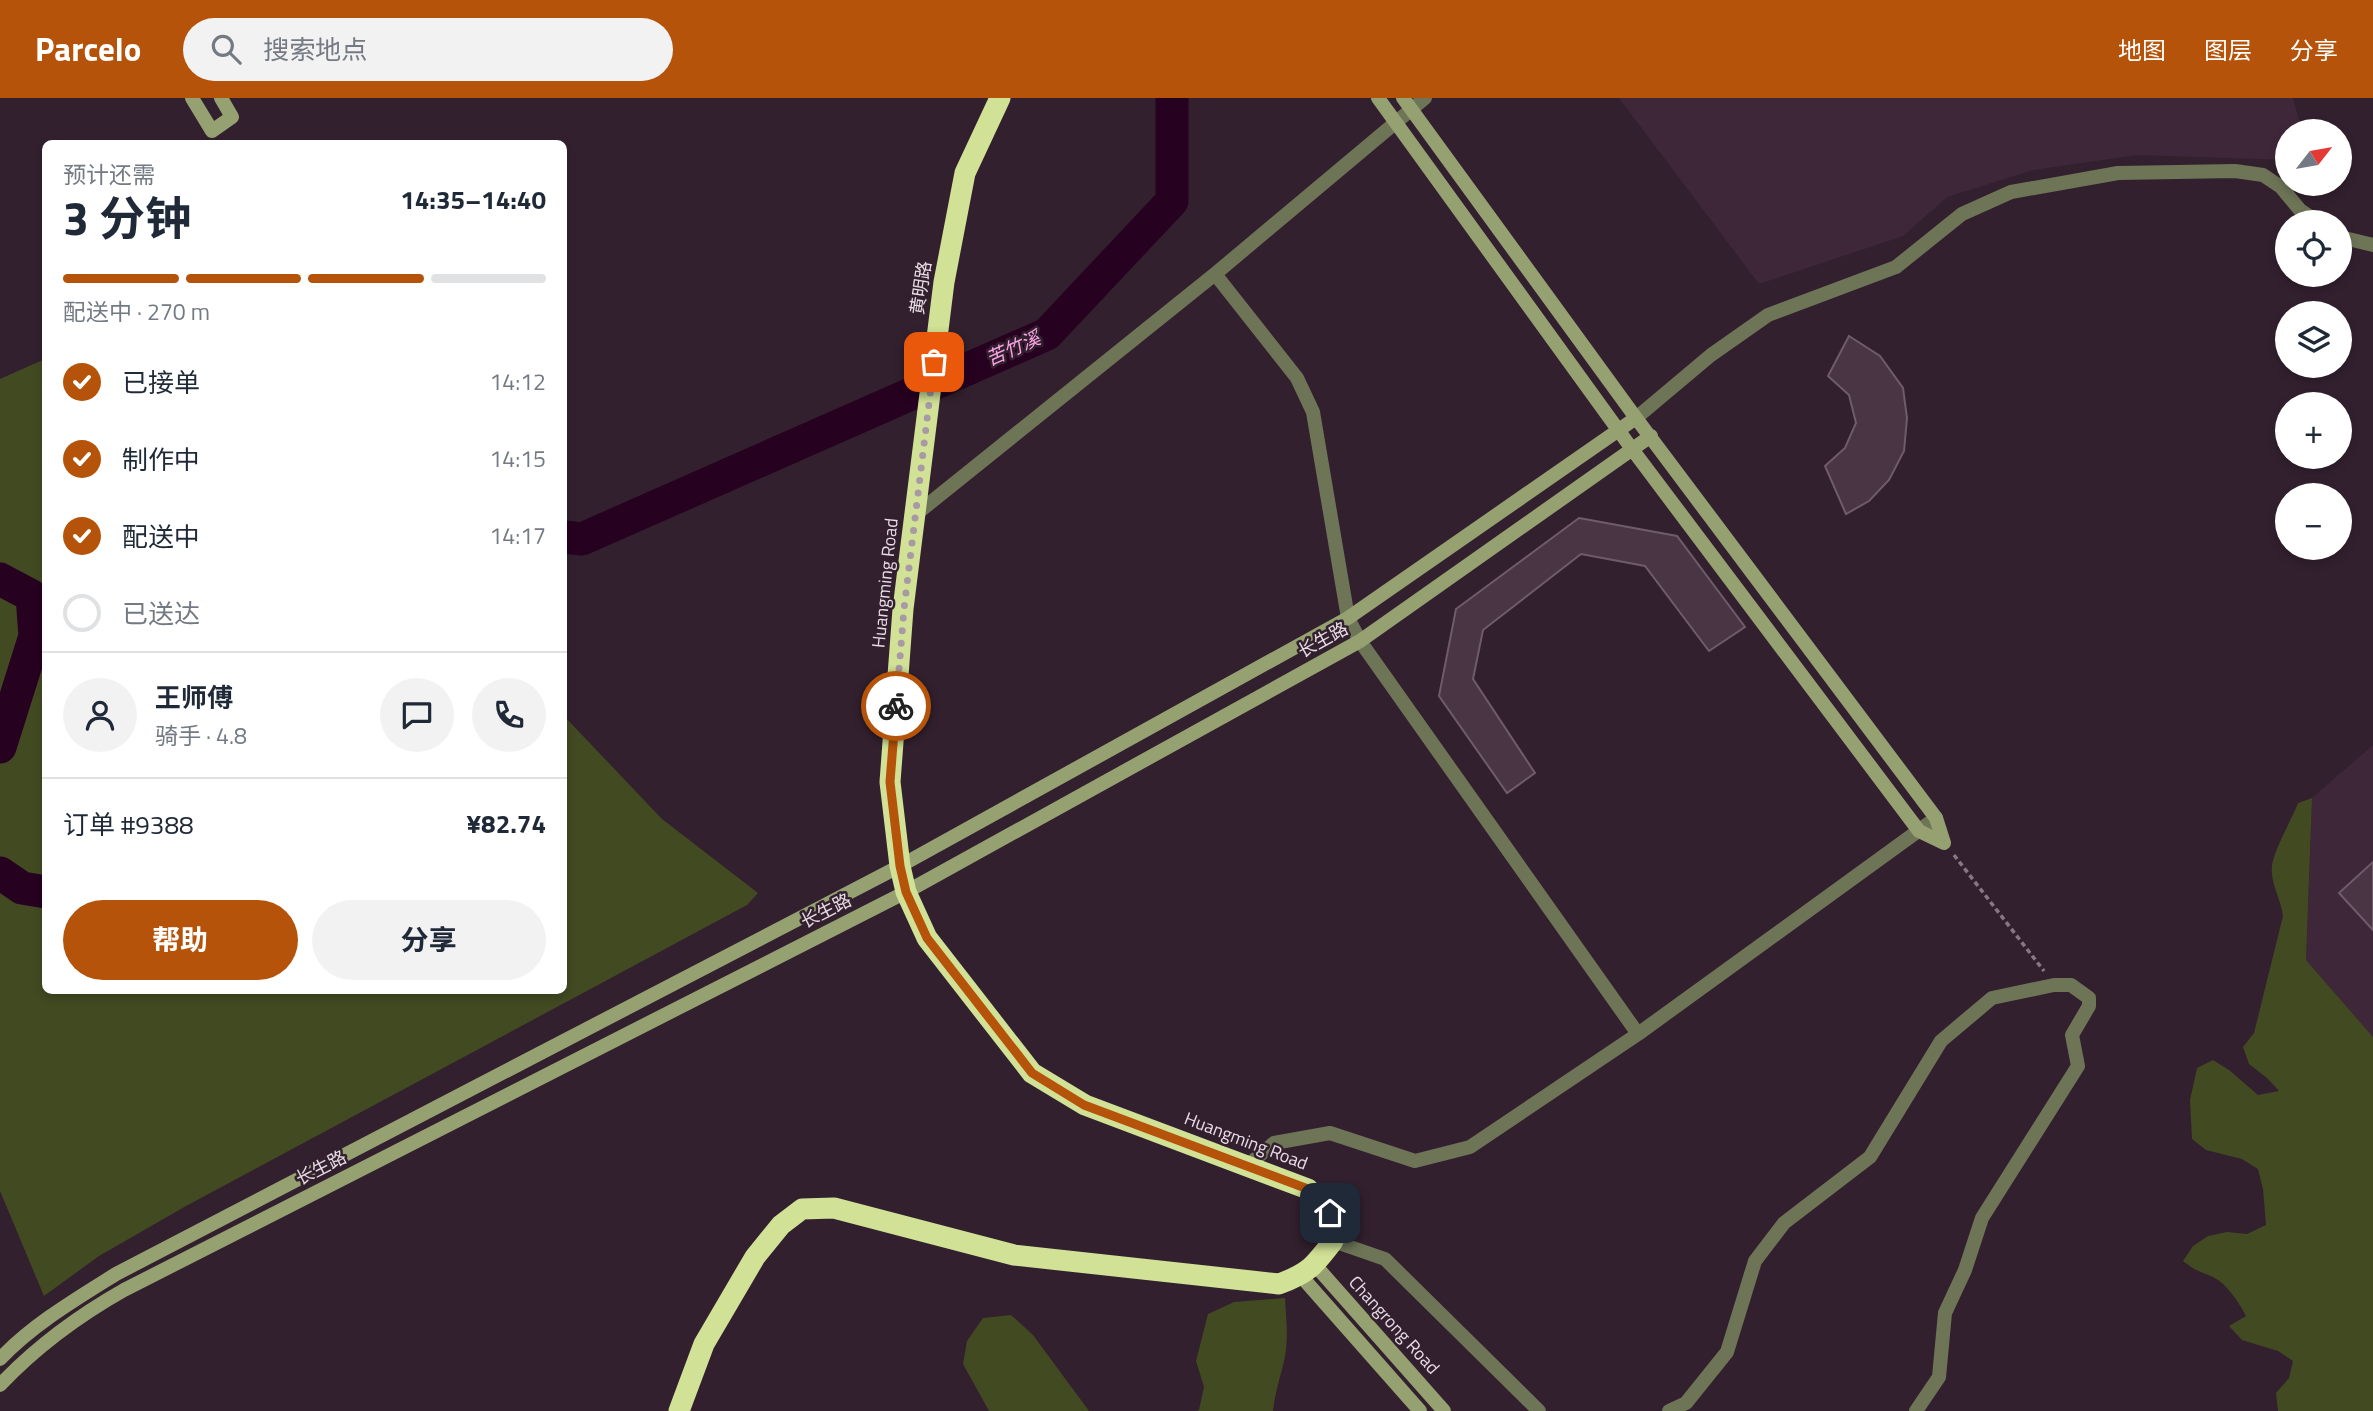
<!DOCTYPE html>
<html lang="zh">
<meta charset="utf-8">
<style>
:root{--surface:#fff;--page:#f2f2f3;--text:#1f2937;--muted:#747a83;--line:#e0e1e3;--accent:#b45309}
body{margin:0;font-family:"Titillium Web","Noto Sans SC",sans-serif;background:var(--page);color:var(--text);height:100vh;display:flex;flex-direction:column;font-size:26px;white-space:nowrap}
*{box-sizing:border-box;margin:0}
p{font-size:23px;color:var(--muted)}
.icon{flex:none;width:38px;height:38px;fill:none;stroke:currentColor;stroke-width:2;stroke-linecap:round;stroke-linejoin:round}
.map{position:relative;flex:1;overflow:hidden}
.panel{position:absolute;left:42px;top:42px;width:525px;height:854px;display:flex;flex-direction:column;background:var(--surface);border-radius:10px;box-shadow:0 4px 10px #0003}
.panel>*{flex:none}
.needle{width:46px;rotate:59deg}
.buttons{position:absolute;left:2275px;top:21px;display:grid;gap:14px}
.buttons a{display:grid;place-items:center;width:77px;height:77px;border-radius:50%;background:var(--surface);box-shadow:0 4px 10px #0003;font-size:35px}
.pin{position:absolute;display:grid;place-items:center;width:60px;height:60px;color:#fff;margin:-30px;border-radius:14px;box-shadow:0 4px 10px #0006}
.courier{position:absolute;display:grid;place-items:center;width:70px;height:70px;margin:-35px;border:5px solid #b45309;border-radius:50%;background:#fff;color:#222;box-shadow:0 2px 9px #0007}
.overview em{font-style:normal;font-weight:700}
.overview div{display:flex;flex-direction:column-reverse}
.overview{display:flex;align-items:center;justify-content:space-between;height:119px;padding:0 21px}
h1{font-size:46px;font-weight:700;line-height:52px}
.bar{display:grid;grid-template-columns:repeat(4,1fr);gap:10px 7px;align-content:center;height:84px;padding:0 21px}
.bar i{height:9px;border-radius:5px;background:var(--line)}
.bar .active{background:var(--accent)}
.bar p{grid-column:span 4}
.line{display:flex;align-items:center;gap:18px;padding:0 21px;border-top:2px solid var(--line)}
.line div{flex:1}
.round{display:grid;place-items:center;flex:none;width:74px;height:74px;border-radius:37px;background:var(--page)}
ol{padding:0 21px;list-style:none}
li{display:flex;align-items:center;gap:21px;height:77px}
li p{margin-inline-start:auto}
li .icon{padding:7px;border-radius:50%;background:var(--accent);color:#fff;stroke-width:4}
li:last-child{color:var(--muted)}
li i{width:38px;height:38px;border:4px solid var(--line);border-radius:50%}
.action{display:flex;gap:14px;margin-top:auto;padding:14px 21px}
.action a{flex:1;height:80px;border-radius:42px;background:var(--accent);color:#fff;font-size:28px;font-weight:700;line-height:80px;text-align:center}
.action a+a{background:var(--page);color:var(--text)}
header{display:flex;align-items:center;gap:42px;box-sizing:border-box;height:98px;padding:0 35px;background:var(--accent);color:#fff}
header strong{font-size:33px}
nav{display:flex;gap:38px;margin-inline-start:auto;font-size:24px}
.search{width:490px;height:63px;background:var(--page);display:flex;align-items:center;gap:18px;box-sizing:border-box;padding:0 24px;border-radius:38px;color:var(--muted);font-size:26px}
.map>svg:first-child{display:block}
.built{fill:#3e2739}
.green{fill:#424a22}
.lines{fill:none;stroke-linecap:round;stroke-linejoin:round}
.river{stroke:#270120;stroke-width:33}
.building{fill:#493544;stroke:#705b6b;stroke-width:2}
.path{stroke:#867782;stroke-width:3.5;stroke-dasharray:5 3.5;stroke-linecap:butt}
.street{stroke:#6e7557;stroke-width:14}
.secondary{stroke:#96a171;stroke-width:14}
.highway{stroke:#d1e296;stroke-width:21}
.done{stroke:#a89aa5;stroke-width:7;stroke-dasharray:0 12.6}
.route{stroke:#b45309;stroke-width:9}
.labels{text-anchor:middle;stroke-width:5;stroke-linejoin:round;paint-order:stroke}
.street-label{font-size:18px;fill:#e8dce5;stroke:#32202e}
.water-label{font-size:19px;font-style:italic;fill:#f9a3e5;stroke:#32202e}
</style>
<header>
<strong>Parcelo</strong>
<div class="search"><svg class="icon" aria-label="search" viewBox="0 0 24 24"><circle cx="10" cy="10" r="6"/><path d="M15 15l6 6"/></svg>搜索地点</div>
<nav><a>地图</a><a>图层</a><a>分享</a></nav>
</header>
<div class="map">
<svg width="2373" height="1313" viewBox="0 0 2373 1313">
<rect width="100%" height="100%" fill="#32202e"/>
<path class="built" d="M1619,0H2293L2302,33H2287V62L2137,57L2033,72L1947,99L1903,138L1759,186Z
M2373,647V939L2306,862L2312,700Z"/>
<path class="green" d="M45,261L46,892H564V618L662,721L758,795L747,807L186,1108L99,1158L44,1198L0,1093V281Z
M2312,700L2306,862L2373,939V1313H2278L2276,1295L2289,1280L2293,1263L2278,1253L2242,1242L2229,1228L2246,1218C2238,1203 2228,1187 2213,1179C2199,1173 2196,1173 2183,1163L2193,1148L2208,1138L2227,1134L2247,1136L2266,1127L2263,1091L2258,1071L2242,1061L2206,1052L2192,1041L2190,1002L2197,970L2213,962L2229,972L2258,997L2279,993L2267,980L2249,966L2243,949L2254,935L2283,818C2281,801 2270,785 2272,768C2273,754 2292,721 2298,705Z
M1285,1200C1286,1220 1289,1243 1284,1263C1280,1280 1275,1295 1273,1313H1197L1199,1312L1204,1289L1196,1263L1208,1216L1234,1204Z
M1011,1217L1033,1237L1089,1313H989L963,1266L967,1243L983,1220Z"/>
<g class="lines">
<path class="river" d="M564,439L582,441L1047,236L1172,103V0
M0,481L32,498L35,538L0,649
M0,775L22,790L46,794"/>
</g>
<path class="building" d="M1849,238L1880,258L1903,290L1907,320L1904,353L1889,382L1869,403L1846,416L1825,368L1845,350L1856,325L1849,297L1828,278Z
M1579,420L1677,438L1745,529L1709,553L1645,468L1581,456L1483,532L1473,581L1535,675L1507,695L1439,598L1456,511Z
M2373,764V832L2339,795Z"/>
<g class="lines">
<path class="path" d="M1954,757L2044,873"/>
<path class="street" d="M2340,139L2373,147
M1215,176L1297,280L1313,314L1348,520L1360,543L1638,936
M1636,320L1711,257L1768,217L1896,169L1962,116L2011,94L2118,75L2235,73L2263,77L2281,89L2300,112L2318,124
M915,417L1215,176L1425,0
M1247,1068L1274,1045L1330,1035L1415,1063L1470,1049L1638,936L1936,720
M1333,1143L1385,1161L1539,1313
M1669,1313L1686,1305L1727,1254L1755,1163L1784,1125L1870,1059L1941,943L1992,900L2054,887H2071L2089,900V908L2072,937L2078,968L1982,1120L1965,1172L1945,1215L1939,1279L1916,1313"/>
<path class="secondary" d="M192,0L212,33L232,19L221,0
M1378,0L1632,351L1919,733L1944,745
M1403,0L1636,320L1936,720L1944,745
M1315,1167L1444,1313
M1301,1178L1420,1313
M0,1261C32,1227 76,1201 116,1176L900,768L1348,520L1636,320
M0,1287C37,1248 78,1218 124,1192L906,794L1360,543L1651,338"/>
<path class="highway" d="M679,1313L704,1246L755,1159L781,1127L802,1111L834,1110L1014,1157L1279,1186C1309,1175 1314,1168 1333,1143L1330,1115L1308,1091L1085,1007L1032,975L927,840L906,794L900,768L890,684L903,511L944,184L965,75L1000,0"/>
</g>
<g class="lines">
<path class="done" d="M896,608L904,511L934,264"/>
<path class="route" d="M896,608L890,684L900,768L906,794L927,840L1032,975L1084,1007L1308,1091L1330,1115"/>
</g>
<g class="labels">
<g class="street-label">
<text transform="translate(921 190) rotate(-81)" y="6">黄明路</text>
<text transform="translate(885 485) rotate(-84)" y="6">Huangming Road</text>
<text transform="translate(1323 542) rotate(-29)" y="6">长生路</text>
<text transform="translate(826 813) rotate(-27)" y="6">长生路</text>
<text transform="translate(1246 1043) rotate(21)" y="6">Huangming Road</text>
<text transform="translate(321 1070) rotate(-27)" y="6">长生路</text>
<text transform="translate(1394 1227) rotate(48)" y="6">Changrong Road</text>
</g>
<g class="water-label">
<text transform="translate(1013 250) rotate(-24)" y="7">苦竹溪</text>
</g>
</g>
</svg>
<div class="buttons">
<a><svg class="needle" viewBox="-14 -14 28 28"><path d="M0-13l5 13h-10z" fill="#e53935"/><path d="M0 13l5-13h-10z" fill="#747a83"/></svg></a>
<a><svg class="icon" aria-label="locate" viewBox="0 0 24 24"><circle cx="12" cy="12" r="6"/><path d="M12 2v4M12 18v4M2 12h4M18 12h4"/></svg></a>
<a><svg class="icon" aria-label="layers" viewBox="0 0 24 24"><path d="M12 4l9 5-9 5-9-5zM3 14l9 5 9-5"/></svg></a>
<a>+</a>
<a>−</a>
</div>
<div class="pin" style="left:934px;top:264px;background:#ea580c"><svg class="icon" aria-label="bag" viewBox="0 0 24 24"><path d="M5 8h14l-1 12H6zM9 8a3 3 0 0 1 6 0"/></svg></div>
<div class="pin" style="left:1330px;top:1115px;background:#1f2937"><svg class="icon" aria-label="home" viewBox="0 0 24 24"><path d="M3 11l9-7 9 7M6 9v11h12V9"/></svg></div>
<div class="courier" style="left:896px;top:608px"><svg class="icon" aria-label="bike" viewBox="0 0 24 24"><circle cx="6" cy="16" r="4"/><circle cx="18" cy="16" r="4"/><path d="M6 16l4-8h5l3 8M10 8l3 8H6M13 5h3"/></svg></div>
<section class="panel">
<div class="overview"><div><h1>3 分钟</h1><p>预计还需</p></div><em>14:35–14:40</em></div>
<div class="bar"><i class="active"></i><i class="active"></i><i class="active"></i><i></i><p>配送中 · 270 m</p></div>
<ol>
<li><svg class="icon" aria-label="check" viewBox="0 0 24 24"><path d="M5 12l5 5 9-10"/></svg>已接单<p>14:12</p></li>
<li><svg class="icon" aria-label="check" viewBox="0 0 24 24"><path d="M5 12l5 5 9-10"/></svg>制作中<p>14:15</p></li>
<li><svg class="icon" aria-label="check" viewBox="0 0 24 24"><path d="M5 12l5 5 9-10"/></svg>配送中<p>14:17</p></li>
<li><i></i>已送达</li>
</ol>
<div class="line" style="height:126px"><a class="round"><svg class="icon" aria-label="person" viewBox="0 0 24 24"><circle cx="12" cy="8" r="4"/><path d="M4 21q1-7 8-7t8 7"/></svg></a><div><b>王师傅</b><p>骑手 · 4.8</p></div><a class="round"><svg class="icon" aria-label="chat" viewBox="0 0 24 24"><path d="M4 5h16v11H9l-5 4z"/></svg></a><a class="round"><svg class="icon" aria-label="phone" viewBox="0 0 24 24"><path d="M5 4h4l2 5-3 2q2 4 5 5l2-3 5 2v4C11 20 4 13 5 4z"/></svg></a></div>
<div class="line" style="height:91px"><div>订单 #9388</div><b>¥82.74</b></div>
<div class="action"><a>帮助</a><a>分享</a></div>
</section>
</div>
